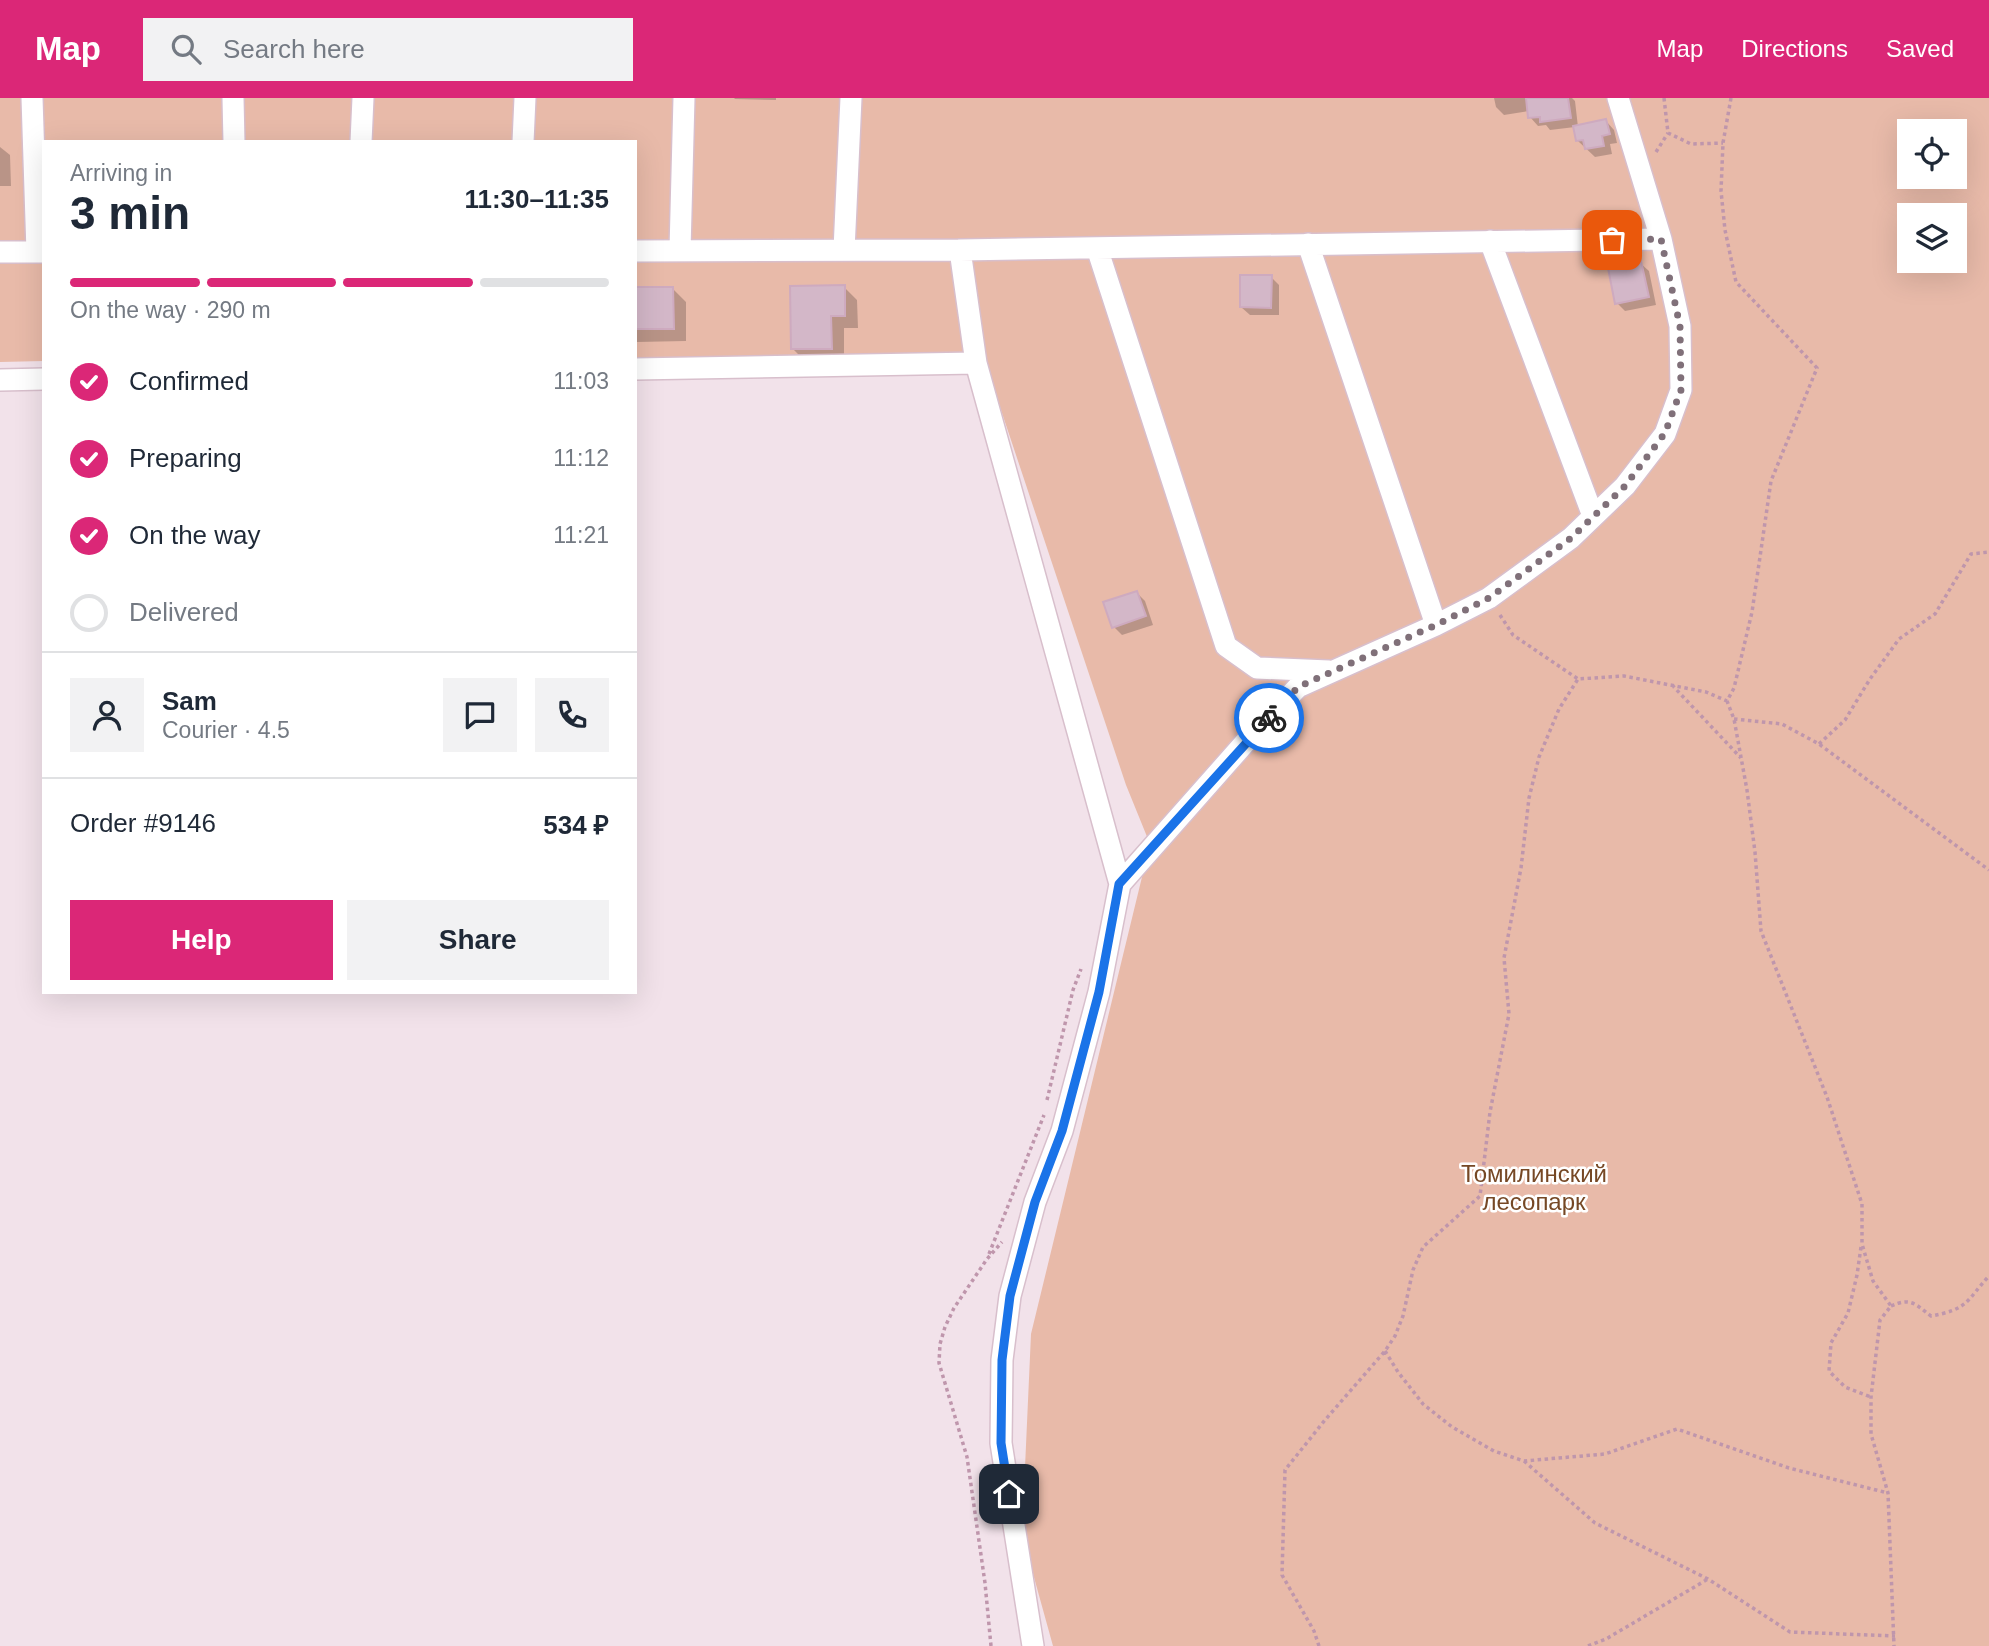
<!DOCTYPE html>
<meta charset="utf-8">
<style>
:root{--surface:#fff;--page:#f2f2f3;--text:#1f2937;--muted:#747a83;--line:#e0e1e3;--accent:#db2777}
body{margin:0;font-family:Helvetica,sans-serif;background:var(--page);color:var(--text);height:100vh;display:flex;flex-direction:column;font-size:26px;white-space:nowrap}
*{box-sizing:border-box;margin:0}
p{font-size:23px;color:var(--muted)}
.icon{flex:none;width:38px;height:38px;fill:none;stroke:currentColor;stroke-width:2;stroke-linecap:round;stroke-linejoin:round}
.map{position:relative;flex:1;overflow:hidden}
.sheet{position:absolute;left:42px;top:42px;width:595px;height:854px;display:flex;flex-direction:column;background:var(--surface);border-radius:0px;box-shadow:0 7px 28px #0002}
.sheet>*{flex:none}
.fabs{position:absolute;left:1897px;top:21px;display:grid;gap:14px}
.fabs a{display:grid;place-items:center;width:70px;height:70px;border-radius:0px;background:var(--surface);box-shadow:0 7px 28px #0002;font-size:35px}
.pin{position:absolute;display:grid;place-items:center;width:60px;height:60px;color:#fff;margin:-30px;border-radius:14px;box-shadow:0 4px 10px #0006}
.courier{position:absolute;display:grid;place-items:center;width:70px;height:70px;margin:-35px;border:5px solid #1a73e8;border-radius:50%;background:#fff;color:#222;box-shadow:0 2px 9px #0007}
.summary em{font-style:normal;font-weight:600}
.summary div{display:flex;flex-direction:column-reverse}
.summary{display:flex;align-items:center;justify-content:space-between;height:119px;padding:0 28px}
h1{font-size:46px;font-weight:600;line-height:52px}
.bar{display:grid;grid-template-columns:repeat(4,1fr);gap:10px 7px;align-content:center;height:84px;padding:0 28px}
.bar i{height:9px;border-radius:5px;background:var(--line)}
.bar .active{background:var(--accent)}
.bar p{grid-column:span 4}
.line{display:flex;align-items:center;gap:18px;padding:0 28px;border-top:2px solid var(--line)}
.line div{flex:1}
.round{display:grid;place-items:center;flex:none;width:74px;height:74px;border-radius:0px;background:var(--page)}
ol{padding:0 28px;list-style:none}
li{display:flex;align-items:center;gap:21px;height:77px}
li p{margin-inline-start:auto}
li .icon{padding:7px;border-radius:50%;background:var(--accent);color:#fff;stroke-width:4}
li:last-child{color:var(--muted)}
li i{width:38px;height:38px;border:4px solid var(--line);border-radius:50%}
.button{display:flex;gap:14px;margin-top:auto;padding:14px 28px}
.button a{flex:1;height:80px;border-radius:0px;background:var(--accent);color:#fff;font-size:28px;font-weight:600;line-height:80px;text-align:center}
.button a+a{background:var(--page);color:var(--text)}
header{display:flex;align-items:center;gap:42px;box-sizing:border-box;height:98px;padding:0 35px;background:var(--accent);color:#fff}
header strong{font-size:33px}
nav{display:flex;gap:38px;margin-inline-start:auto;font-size:24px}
.search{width:490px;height:63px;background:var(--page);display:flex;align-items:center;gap:18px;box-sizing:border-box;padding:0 24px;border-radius:0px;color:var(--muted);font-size:26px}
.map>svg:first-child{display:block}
.green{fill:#e8baa9;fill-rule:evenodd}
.shadow{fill:#0003}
.building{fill:#d3b7c8;stroke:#ceaabf;stroke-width:2}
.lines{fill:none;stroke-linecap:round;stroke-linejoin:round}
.minor-casing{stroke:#d8bfcc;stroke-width:24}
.path{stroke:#bf96ac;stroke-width:3.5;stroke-dasharray:3.5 3.5;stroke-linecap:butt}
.minor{stroke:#fff;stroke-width:21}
.done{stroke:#807079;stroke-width:7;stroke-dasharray:0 12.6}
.route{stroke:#1a73e8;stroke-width:9}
.labels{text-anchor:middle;stroke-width:5;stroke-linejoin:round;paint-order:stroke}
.park-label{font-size:24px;fill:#764825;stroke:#fff}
</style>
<header>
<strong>Map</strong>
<div class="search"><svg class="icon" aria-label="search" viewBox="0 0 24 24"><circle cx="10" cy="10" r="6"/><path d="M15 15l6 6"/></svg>Search here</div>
<nav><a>Map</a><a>Directions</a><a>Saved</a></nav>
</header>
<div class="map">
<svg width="1989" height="1548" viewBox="0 0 1989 1548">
<rect width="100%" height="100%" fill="#f2e2ea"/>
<path class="green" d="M0,0H1989V1548H1053L1022,1436L1031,1236L1150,746L1126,687L983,258L635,260V44H44V263L0,264ZM1909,33H1955V79H1909ZM1909,117H1955V163H1909Z"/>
<path class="shadow" d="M734,0H776V2L735,1Z
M1494,0H1572L1575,3L1578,29L1606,23L1614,32L1617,45L1610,46L1612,56L1595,59L1578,43L1575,29L1550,32L1546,27L1538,28L1530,19L1529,13L1504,17L1496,9Z
M0,49L10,57L11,88H0Z
M1640,165L1649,173L1656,207L1625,213L1617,205Z
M1271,179L1279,187V217H1250L1241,209Z
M844,189L857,202L858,230H844V263L806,264L793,251Z
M635,191H673L686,204V243L637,244L635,242Z
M1137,495L1145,503L1153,527L1122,537L1114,529Z"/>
<path class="building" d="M1526,0H1568L1571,20L1540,24V19L1528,20Z
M1606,21L1610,36L1602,38L1604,48L1585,51L1583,42L1576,43L1573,28Z
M1641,163L1649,199L1615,206L1608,170Z
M1240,177H1272L1271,210L1240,209Z
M845,187V218H831L832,251H791L790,188Z
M635,189H673L674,231H635Z
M1137,493L1146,518L1112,530L1103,504Z"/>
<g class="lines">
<g class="minor-casing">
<path id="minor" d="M32,0L37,154
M233,0L234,44
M361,44L363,0
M523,44L525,0
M1490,143L1593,418
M1308,146L1436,527
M1097,150L1226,548L1257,570L1329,573
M680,152L684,0
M844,152L851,0
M960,152L976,265L1120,786L1099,894L1062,1033L1035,1104L1010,1198L1002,1262L1001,1345L1033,1548
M635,153L960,152L1661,141
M0,154H44
M635,271L976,265
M0,282L44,281
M1120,786L1250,639L1298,589L1436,527L1489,500L1571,440L1625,388L1665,336L1681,292L1680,228L1661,141L1618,0"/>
</g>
<path class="path" d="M1664,0L1668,35L1691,46L1723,45
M1731,0L1723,45L1721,93L1725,132L1736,184L1817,270L1771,383L1752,514L1734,590L1727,603L1734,621L1747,692L1755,754L1761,833L1827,999L1862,1106V1146L1873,1183L1891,1208L1880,1222L1871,1299V1336L1888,1395L1894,1548
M1656,54L1668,35
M1500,517L1513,537L1578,581
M1672,587L1741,660
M1734,621L1782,626L1819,646L1989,772
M1819,646L1845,622L1870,581L1899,541L1935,516L1971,456L1989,454
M1047,1002L1073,892L1081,871
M1861,1149L1857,1177L1848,1215L1831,1245L1829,1273L1845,1289L1871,1299
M989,1156L1044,1017
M1891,1208C1911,1199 1915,1206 1931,1218C1969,1211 1966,1203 1989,1178
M1385,1253L1398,1274L1423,1306L1452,1329L1494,1353L1524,1363L1605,1356L1677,1331L1789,1370L1888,1395
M1524,1363L1595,1425L1708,1481L1790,1534L1895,1538
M991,1548L985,1485L967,1359L939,1265L940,1246L945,1229L954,1210L987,1161L1002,1144
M1319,1548L1314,1533L1282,1477L1285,1372L1325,1322L1385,1253L1395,1238L1403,1218L1413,1172L1423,1149L1480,1098L1490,1014L1509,916L1504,860L1521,770L1529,700L1539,659L1559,611L1578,581L1624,578L1706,594L1727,603
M1588,1548L1606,1541L1708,1481"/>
<use href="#minor" class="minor"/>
</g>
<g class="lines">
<path class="done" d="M1269,620L1298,589L1436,527L1489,500L1571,440L1625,388L1665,335L1681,292L1680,228L1661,141L1612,142"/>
<path class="route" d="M1009,1396L1001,1345L1002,1262L1010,1198L1035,1104L1062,1033L1099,894L1119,786L1269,620"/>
</g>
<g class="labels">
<g class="park-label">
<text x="1534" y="1084">Томилинский<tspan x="1534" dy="28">лесопарк</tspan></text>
</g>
</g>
</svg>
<div class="fabs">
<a><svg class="icon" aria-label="locate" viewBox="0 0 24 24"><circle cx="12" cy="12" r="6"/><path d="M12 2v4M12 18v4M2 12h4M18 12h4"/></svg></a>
<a><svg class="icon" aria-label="layers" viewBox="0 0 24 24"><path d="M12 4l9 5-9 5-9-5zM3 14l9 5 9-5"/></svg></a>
</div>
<div class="pin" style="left:1612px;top:142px;background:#ea580c"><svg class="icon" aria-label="bag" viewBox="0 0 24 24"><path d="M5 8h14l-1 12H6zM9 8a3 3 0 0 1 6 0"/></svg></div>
<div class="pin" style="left:1009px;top:1396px;background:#1f2937"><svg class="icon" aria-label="home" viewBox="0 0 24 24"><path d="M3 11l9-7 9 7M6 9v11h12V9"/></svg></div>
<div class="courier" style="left:1269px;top:620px"><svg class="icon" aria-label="bike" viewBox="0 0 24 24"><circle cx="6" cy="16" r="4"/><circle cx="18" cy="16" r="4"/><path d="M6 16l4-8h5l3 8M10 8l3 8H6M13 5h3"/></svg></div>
<section class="sheet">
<div class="summary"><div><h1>3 min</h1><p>Arriving in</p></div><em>11:30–11:35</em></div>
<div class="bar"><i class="active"></i><i class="active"></i><i class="active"></i><i></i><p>On the way · 290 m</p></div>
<ol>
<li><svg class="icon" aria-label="check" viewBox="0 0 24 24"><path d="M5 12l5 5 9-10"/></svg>Confirmed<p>11:03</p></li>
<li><svg class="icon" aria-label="check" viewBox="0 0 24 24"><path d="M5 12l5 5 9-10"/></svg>Preparing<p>11:12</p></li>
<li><svg class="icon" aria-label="check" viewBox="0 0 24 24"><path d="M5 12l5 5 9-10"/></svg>On the way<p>11:21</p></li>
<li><i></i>Delivered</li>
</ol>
<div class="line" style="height:126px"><a class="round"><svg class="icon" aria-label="person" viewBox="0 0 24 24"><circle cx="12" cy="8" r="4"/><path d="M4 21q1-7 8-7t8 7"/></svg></a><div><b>Sam</b><p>Courier · 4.5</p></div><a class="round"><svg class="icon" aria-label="chat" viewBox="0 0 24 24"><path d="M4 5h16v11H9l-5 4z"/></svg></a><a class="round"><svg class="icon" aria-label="phone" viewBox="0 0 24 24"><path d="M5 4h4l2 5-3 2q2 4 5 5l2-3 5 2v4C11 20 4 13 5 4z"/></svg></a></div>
<div class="line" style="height:91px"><div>Order #9146</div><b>534 ₽</b></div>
<div class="button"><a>Help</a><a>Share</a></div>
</section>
</div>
